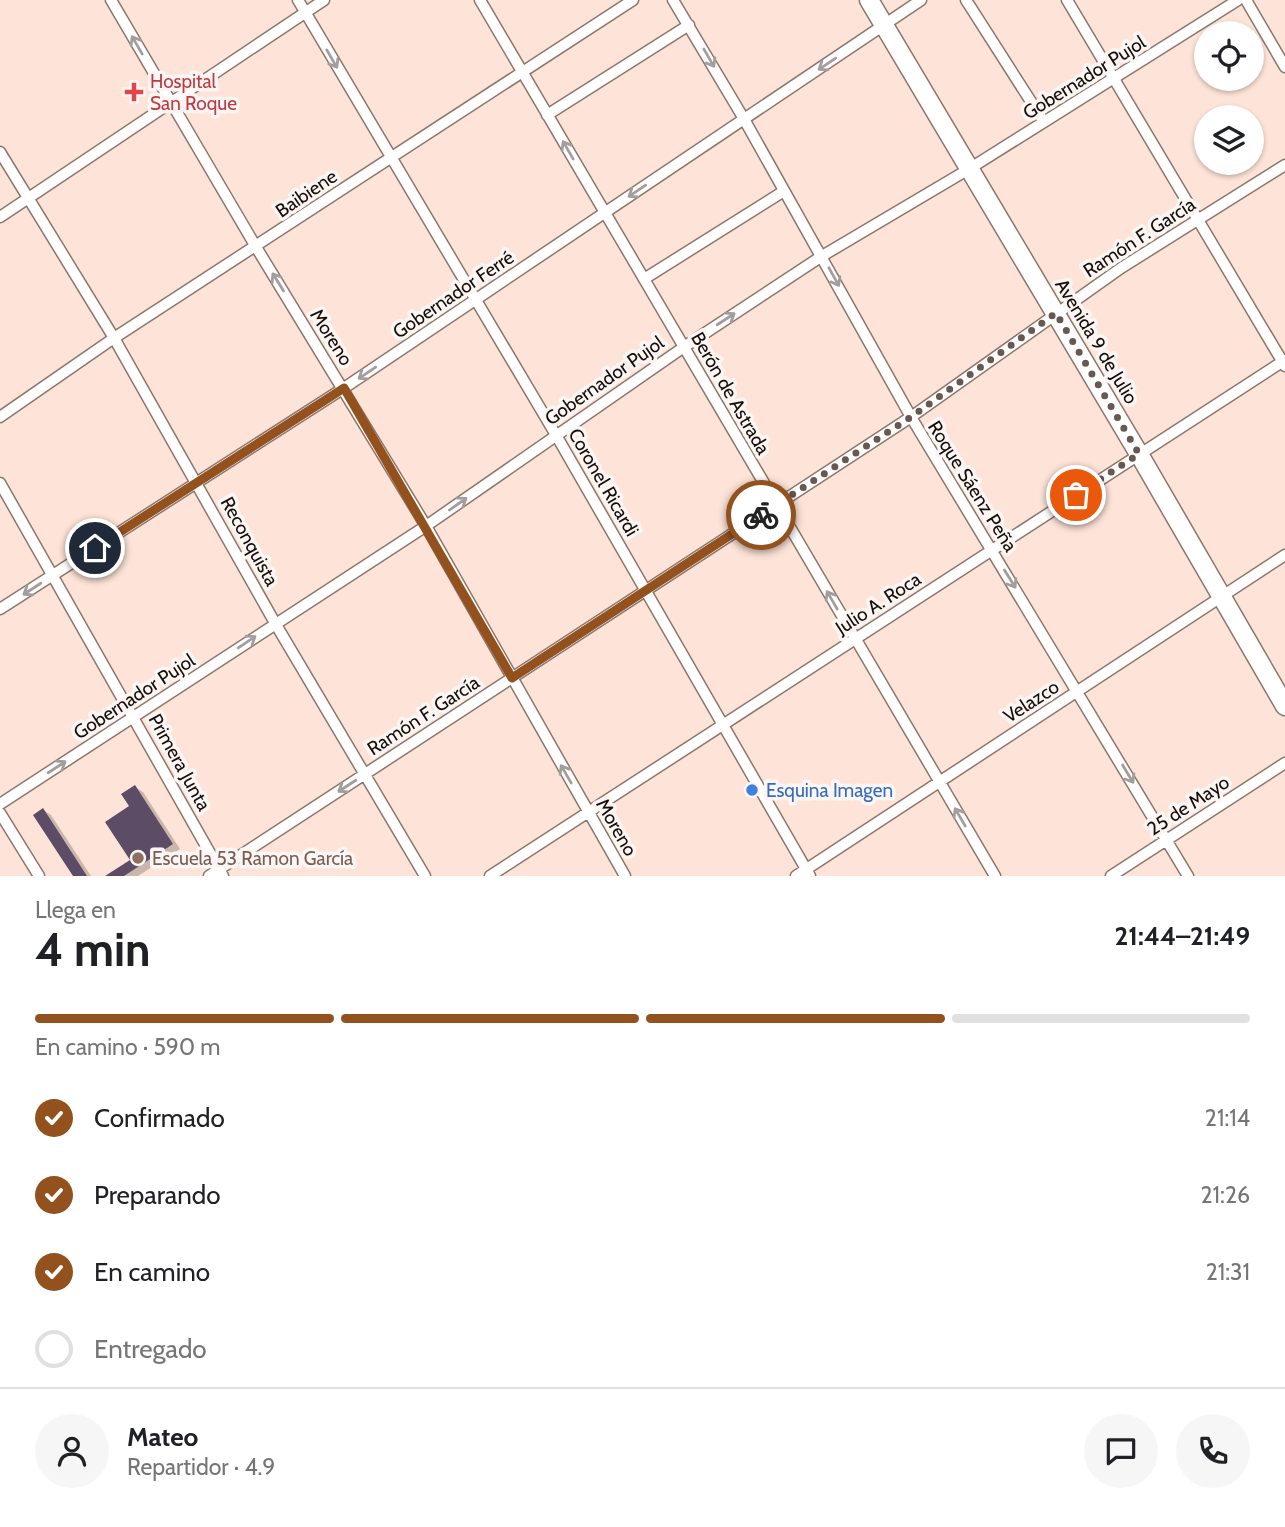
<!DOCTYPE html>
<html lang="es">
<meta charset="utf-8">
<style>
:root{--surface:#fff;--page:#f6f6f6;--text:#202124;--muted:#757577;--line:#e0e0e0;--accent:#93511e}
body{margin:0;font-family:Cabin,sans-serif;background:var(--page);color:var(--text);height:100vh;display:flex;flex-direction:column;font-size:26px;white-space:nowrap}
*{box-sizing:border-box;margin:0}
p{font-size:23px;color:var(--muted)}
.icon{flex:none;width:38px;height:38px;fill:none;stroke:currentColor;stroke-width:2;stroke-linecap:round;stroke-linejoin:round}
.map{position:relative;height:876px;overflow:hidden}
.side{display:flex;flex-direction:column;background:var(--surface);flex:1}
.side>*{flex:none}
.controls{position:absolute;left:1194px;top:21px;display:grid;gap:14px}
.controls a{display:grid;place-items:center;width:70px;height:70px;border-radius:50%;background:var(--surface);box-shadow:0 2px 5px #0004;font-size:35px}
.pin{position:absolute;display:grid;place-items:center;width:60px;height:60px;color:#fff;margin:-30px;border:4px solid #fff;border-radius:50%;box-shadow:0 2px 7px #0007}
.courier{position:absolute;display:grid;place-items:center;width:70px;height:70px;margin:-35px;border:5px solid #93511e;border-radius:50%;background:#fff;color:#222;box-shadow:0 2px 9px #0007}
.head em{font-style:normal;font-weight:700}
.head div{display:flex;flex-direction:column-reverse}
.head{display:flex;align-items:center;justify-content:space-between;height:119px;padding:0 35px}
h1{font-size:46px;font-weight:700;line-height:52px}
.bar{display:grid;grid-template-columns:repeat(4,1fr);gap:10px 7px;align-content:center;height:84px;padding:0 35px}
.bar i{height:9px;border-radius:5px;background:var(--line)}
.bar .active{background:var(--accent)}
.bar p{grid-column:span 4}
.line{display:flex;align-items:center;gap:18px;padding:0 35px;border-top:2px solid var(--line)}
.line div{flex:1}
.round{display:grid;place-items:center;flex:none;width:74px;height:74px;border-radius:37px;background:var(--page)}
ol{padding:0 35px;list-style:none}
li{display:flex;align-items:center;gap:21px;height:77px}
li p{margin-inline-start:auto}
li .icon{padding:7px;border-radius:50%;background:var(--accent);color:#fff;stroke-width:4}
li:last-child{color:var(--muted)}
li i{width:38px;height:38px;border:4px solid var(--line);border-radius:50%}
.map>svg:first-child{display:block}
.shadow{fill:#0003}
.building{fill:#5d4c66}
.lines{fill:none;stroke-linecap:round;stroke-linejoin:round}
.street-casing{stroke:#8d766b;stroke-width:13}
.highway-casing{stroke:#8d766b;stroke-width:21}
.street{stroke:#fff;stroke-width:10}
.highway{stroke:#fff;stroke-width:18}
.oneway{stroke:#a19e9d}
.done{stroke:#675851;stroke-width:7;stroke-dasharray:0 12.6}
.route{stroke:#93511e;stroke-width:9}
.health-dot{fill:#e0444e;stroke:#fbf6f4;stroke-width:2.5}
.shop-dot{fill:#3f7fe0;stroke:#fbf6f4;stroke-width:2.5}
.education-dot{fill:#8d6e63;stroke:#fbf6f4;stroke-width:2.5}
.labels{text-anchor:middle;stroke-width:7;stroke-linejoin:round;paint-order:stroke}
.street-label{font-size:19px;fill:#150d09;stroke:#fbf6f4}
.health-label{font-size:19px;fill:#be3a42;stroke:#fbf6f4;text-anchor:start}
.shop-label{font-size:19px;fill:#366cbe;stroke:#fbf6f4;text-anchor:start}
.education-label{font-size:19px;fill:#785e54;stroke:#fbf6f4;text-anchor:start}
</style>
<div class="map">
<svg width="1285" height="876" viewBox="0 0 1285 876">
<rect width="100%" height="100%" fill="#fee4d8"/>
<path class="shadow" d="M135,787L143,792L180,849L138,876H108L132,861V807Z
M43,810L51,815L91,876H75Z"/>
<path class="building" d="M135,785L173,844L124,876H105L130,860L105,822L129,806L121,794Z
M43,808L87,876H73L33,815Z"/>
<g class="lines">
<g class="street-casing">
<path id="street" d="M111,0L256,247L426,526L625,876
M298,0L556,435L810,876
M480,0L995,876
M673,0L744,119L911,417L1188,876
M966,0L1044,122
M1067,0L1285,366
M1246,0L1285,67
M547,115L689,25
M0,152L114,338L275,623L425,876
M0,217L324,0
M644,279L784,191
M0,417L114,338L633,0
M0,483L223,876
M0,609L344,388L921,0
M0,804L426,526L684,347L822,256L969,169L1238,0
M0,813L39,876
M209,876L911,417L1121,268L1285,165
M490,876L1285,360
M796,876L1285,555
M1111,876L1285,763"/>
</g>
<g class="highway-casing">
<path id="highway" d="M869,0L1139,454L1285,706"/>
</g>
<use href="#street" class="street"/>
<use href="#highway" class="highway"/>
</g>
<defs><path id="oneway-shaft" d="M-6 0H5M1.5-3L5.5 0L1.5 3" fill="none" stroke-width="1.6" stroke-linecap="round" stroke-linejoin="round" transform="scale(1.75)"/></defs>
<g class="oneway">
<use href="#oneway-shaft" transform="translate(137 45) rotate(-120)"/>
<use href="#oneway-shaft" transform="translate(709 58) rotate(60)"/>
<use href="#oneway-shaft" transform="translate(332 59) rotate(60)"/>
<use href="#oneway-shaft" transform="translate(827 64) rotate(146)"/>
<use href="#oneway-shaft" transform="translate(568 150) rotate(-120)"/>
<use href="#oneway-shaft" transform="translate(637 191) rotate(146)"/>
<use href="#oneway-shaft" transform="translate(834 277) rotate(61)"/>
<use href="#oneway-shaft" transform="translate(278 282) rotate(-122)"/>
<use href="#oneway-shaft" transform="translate(726 319) rotate(-33)"/>
<use href="#oneway-shaft" transform="translate(367 373) rotate(146)"/>
<use href="#oneway-shaft" transform="translate(458 504) rotate(-35)"/>
<use href="#oneway-shaft" transform="translate(1010 579) rotate(58)"/>
<use href="#oneway-shaft" transform="translate(32 589) rotate(147)"/>
<use href="#oneway-shaft" transform="translate(832 600) rotate(-120)"/>
<use href="#oneway-shaft" transform="translate(247 642) rotate(-34)"/>
<use href="#oneway-shaft" transform="translate(57 767) rotate(-33)"/>
<use href="#oneway-shaft" transform="translate(566 774) rotate(-120)"/>
<use href="#oneway-shaft" transform="translate(1128 774) rotate(59)"/>
<use href="#oneway-shaft" transform="translate(347 786) rotate(147)"/>
<use href="#oneway-shaft" transform="translate(960 817) rotate(-120)"/>
</g>
<g class="lines">
<path class="done" d="M761,515L911,417L1056,313L1139,454L1076,495"/>
<path class="route" d="M95,548L344,388L512,678L761,515"/>
</g>
<path class="health-dot" d="M130.5 81.5h7v7h7v7h-7v7h-7v-7h-7v-7h7z"/>
<circle class="shop-dot" cx="752" cy="790" r="7"/>
<circle class="education-dot" cx="138" cy="858" r="7"/>
<g class="labels">
<g class="street-label">
<text transform="translate(1084 77) rotate(-32)" y="7">Gobernador Pujol</text>
<text transform="translate(306 193) rotate(-34)" y="7">Baibiene</text>
<text transform="translate(1139 237) rotate(-33)" y="7">Ramón F. García</text>
<text transform="translate(453 294) rotate(-34)" y="7">Gobernador Ferré</text>
<text transform="translate(332 337) rotate(58)" y="7">Moreno</text>
<text transform="translate(1097 341) rotate(59)" y="7">Avenida 9 de Julio</text>
<text transform="translate(604 380) rotate(-35)" y="7">Gobernador Pujol</text>
<text transform="translate(731 393) rotate(60)" y="7">Berón de Astrada</text>
<text transform="translate(604 482) rotate(60)" y="7">Coronel Ricardi</text>
<text transform="translate(973 486) rotate(58)" y="7">Roque Sáenz Peña</text>
<text transform="translate(250 541) rotate(61)" y="7">Reconquista</text>
<text transform="translate(878 603) rotate(-33)" y="7">Julio A. Roca</text>
<text transform="translate(134 696) rotate(-33)" y="7">Gobernador Pujol</text>
<text transform="translate(1031 701) rotate(-33)" y="7">Velazco</text>
<text transform="translate(423 715) rotate(-33)" y="7">Ramón F. García</text>
<text transform="translate(180 762) rotate(61)" y="7">Primera Junta</text>
<text transform="translate(1188 805) rotate(-33)" y="7">25 de Mayo</text>
<text transform="translate(617 827) rotate(60)" y="7">Moreno</text>
</g>
<g class="health-label">
<text x="150" y="88">Hospital<tspan x="150" dy="22">San Roque</tspan></text>
</g>
<g class="shop-label">
<text x="766" y="797">Esquina Imagen</text>
</g>
<g class="education-label">
<text x="152" y="865">Escuela 53 Ramon García</text>
</g>
</g>
</svg>
<div class="controls">
<a><svg class="icon" aria-label="locate" viewBox="0 0 24 24"><circle cx="12" cy="12" r="6"/><path d="M12 2v4M12 18v4M2 12h4M18 12h4"/></svg></a>
<a><svg class="icon" aria-label="layers" viewBox="0 0 24 24"><path d="M12 4l9 5-9 5-9-5zM3 14l9 5 9-5"/></svg></a>
</div>
<div class="pin" style="left:1076px;top:495px;background:#ea580c"><svg class="icon" aria-label="bag" viewBox="0 0 24 24"><path d="M5 8h14l-1 12H6zM9 8a3 3 0 0 1 6 0"/></svg></div>
<div class="pin" style="left:95px;top:548px;background:#1f2937"><svg class="icon" aria-label="home" viewBox="0 0 24 24"><path d="M3 11l9-7 9 7M6 9v11h12V9"/></svg></div>
<div class="courier" style="left:761px;top:515px"><svg class="icon" aria-label="bike" viewBox="0 0 24 24"><circle cx="6" cy="16" r="4"/><circle cx="18" cy="16" r="4"/><path d="M6 16l4-8h5l3 8M10 8l3 8H6M13 5h3"/></svg></div>
</div>
<section class="side">
<div class="head"><div><h1>4 min</h1><p>Llega en</p></div><em>21:44–21:49</em></div>
<div class="bar"><i class="active"></i><i class="active"></i><i class="active"></i><i></i><p>En camino · 590 m</p></div>
<ol>
<li><svg class="icon" aria-label="check" viewBox="0 0 24 24"><path d="M5 12l5 5 9-10"/></svg>Confirmado<p>21:14</p></li>
<li><svg class="icon" aria-label="check" viewBox="0 0 24 24"><path d="M5 12l5 5 9-10"/></svg>Preparando<p>21:26</p></li>
<li><svg class="icon" aria-label="check" viewBox="0 0 24 24"><path d="M5 12l5 5 9-10"/></svg>En camino<p>21:31</p></li>
<li><i></i>Entregado</li>
</ol>
<div class="line" style="height:126px"><a class="round"><svg class="icon" aria-label="person" viewBox="0 0 24 24"><circle cx="12" cy="8" r="4"/><path d="M4 21q1-7 8-7t8 7"/></svg></a><div><b>Mateo</b><p>Repartidor · 4.9</p></div><a class="round"><svg class="icon" aria-label="chat" viewBox="0 0 24 24"><path d="M4 5h16v11H9l-5 4z"/></svg></a><a class="round"><svg class="icon" aria-label="phone" viewBox="0 0 24 24"><path d="M5 4h4l2 5-3 2q2 4 5 5l2-3 5 2v4C11 20 4 13 5 4z"/></svg></a></div>
</section>
